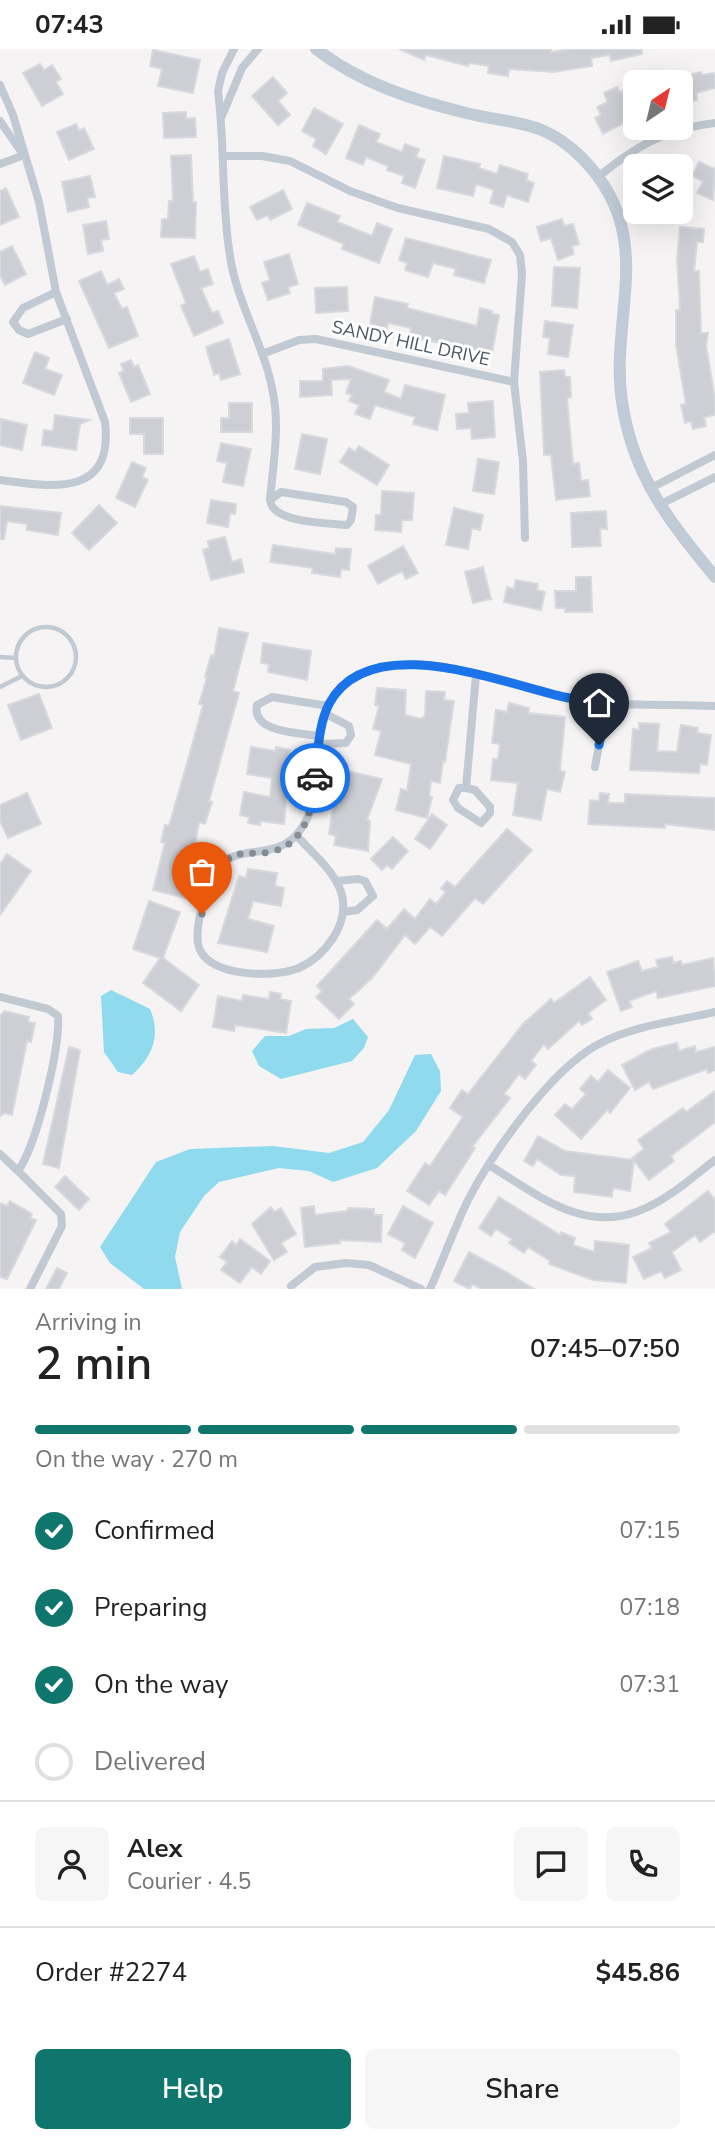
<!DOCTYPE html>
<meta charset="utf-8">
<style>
:root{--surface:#fff;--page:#f6f6f6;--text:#222;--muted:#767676;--line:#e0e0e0;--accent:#0f766e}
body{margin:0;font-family:"Nunito Sans",sans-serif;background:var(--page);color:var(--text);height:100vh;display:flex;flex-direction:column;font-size:26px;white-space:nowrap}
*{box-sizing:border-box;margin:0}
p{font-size:23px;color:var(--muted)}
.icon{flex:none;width:38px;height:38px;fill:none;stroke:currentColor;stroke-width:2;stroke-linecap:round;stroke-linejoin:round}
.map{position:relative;height:1240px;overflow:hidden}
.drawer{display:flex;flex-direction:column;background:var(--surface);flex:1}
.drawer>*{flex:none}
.needle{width:46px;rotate:35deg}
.buttons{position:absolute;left:623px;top:21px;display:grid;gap:14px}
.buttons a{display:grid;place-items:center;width:70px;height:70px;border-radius:10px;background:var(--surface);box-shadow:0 7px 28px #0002;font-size:35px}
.pin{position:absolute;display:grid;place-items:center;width:60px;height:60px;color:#fff;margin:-72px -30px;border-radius:50% 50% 50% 0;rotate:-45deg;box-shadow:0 0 7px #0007}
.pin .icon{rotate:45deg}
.courier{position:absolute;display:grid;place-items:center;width:70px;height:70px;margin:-35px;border:5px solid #1a73e8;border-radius:50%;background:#fff;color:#222;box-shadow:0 2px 9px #0007}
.summary em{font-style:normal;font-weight:600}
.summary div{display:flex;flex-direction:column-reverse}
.summary{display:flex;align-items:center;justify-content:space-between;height:119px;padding:0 35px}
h1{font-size:46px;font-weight:600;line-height:52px}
.bar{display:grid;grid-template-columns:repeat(4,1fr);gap:10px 7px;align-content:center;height:84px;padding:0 35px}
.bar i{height:9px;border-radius:5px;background:var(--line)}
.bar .selected{background:var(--accent)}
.bar p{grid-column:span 4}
.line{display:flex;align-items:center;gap:18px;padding:0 35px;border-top:2px solid var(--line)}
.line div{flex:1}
.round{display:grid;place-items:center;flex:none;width:74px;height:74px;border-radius:10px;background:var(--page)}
ol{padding:0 35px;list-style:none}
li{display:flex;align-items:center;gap:21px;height:77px}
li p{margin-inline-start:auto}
li .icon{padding:7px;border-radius:50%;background:var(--accent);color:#fff;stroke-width:4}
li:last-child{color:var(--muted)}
li i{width:38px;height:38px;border:4px solid var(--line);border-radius:50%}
.cta{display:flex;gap:14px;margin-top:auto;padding:14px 35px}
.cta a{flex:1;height:80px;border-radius:10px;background:var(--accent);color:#fff;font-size:28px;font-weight:600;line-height:80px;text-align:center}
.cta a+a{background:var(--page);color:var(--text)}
.status{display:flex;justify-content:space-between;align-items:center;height:49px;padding:0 35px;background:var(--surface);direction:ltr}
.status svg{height:19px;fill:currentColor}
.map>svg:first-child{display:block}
.water{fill:#90daee}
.building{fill:#cdcfd5;stroke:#d7d9de;stroke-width:2}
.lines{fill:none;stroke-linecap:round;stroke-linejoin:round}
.lane{stroke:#c1cad2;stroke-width:4.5}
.street{stroke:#c1cad2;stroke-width:8}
.secondary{stroke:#c1cbd6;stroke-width:12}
.done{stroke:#868d94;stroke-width:7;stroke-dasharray:0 12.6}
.route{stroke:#1a73e8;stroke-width:9}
.labels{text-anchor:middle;stroke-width:6;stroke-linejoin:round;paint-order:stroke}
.street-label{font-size:18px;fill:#4a5661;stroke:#fff}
</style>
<div class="status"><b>07:43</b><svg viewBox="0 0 49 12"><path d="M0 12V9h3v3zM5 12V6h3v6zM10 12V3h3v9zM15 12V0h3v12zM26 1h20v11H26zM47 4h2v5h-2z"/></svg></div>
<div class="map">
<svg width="715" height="1240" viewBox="0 0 715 1240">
<rect width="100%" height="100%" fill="#f5f3f3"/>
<path class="water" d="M111,941L150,960C161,986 153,1007 132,1026L118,1023L104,1003L101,947Z
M353,970L368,988L364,999L352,1012L281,1030L259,1017L252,1002L265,987H289L306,980L334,979Z
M431,1005L440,1022L441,1042L416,1082L377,1119L333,1133L309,1122L279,1119L219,1133L204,1147L180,1183L175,1208L182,1240H144L110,1214L100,1198L156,1113L190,1100L273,1097L329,1104L363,1093L389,1061L415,1006Z"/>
<path class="building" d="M399,0H551V3L573,0H642V5L611,12L609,6L591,9L592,17L554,23L509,20L508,27L488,24L489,17L469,14L468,17L426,6L424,11Z
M153,1L200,11L193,44L158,37L162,20L150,17Z
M40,15L44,21L52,16L61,30L56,33L63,45L42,57L23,24Z
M701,23L702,26L715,24V39L696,44L697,51L681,55V28Z
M273,28L287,44L278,52L290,66L278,76L252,47Z
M635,37V68L603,85L595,69L601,66L597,58L608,53L604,44L617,38L620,43Z
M314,59L343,75L326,105L313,97L316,90L302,82Z
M186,63V70L195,69L196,88L164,89L163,64Z
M76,75L79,82L84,79L94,100L69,111L57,83Z
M359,76L380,85L376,93L402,103L405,95L419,100L416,108L425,111L415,139L402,134L404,127L387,121L388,117L366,108L363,116L346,109Z
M191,106L193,153H196L195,189L161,188L162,170H168L169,152H173L171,107Z
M444,107L480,115L479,119L497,125L500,116L528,125L526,131L534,134L528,153L507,146L503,158L490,154L494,141L476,135L473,147L437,139Z
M699,113L715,120L713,151L697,144L703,132L692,127Z
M90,127L95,148L87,149L89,158L68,163L62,133Z
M6,139L19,168L0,176V142Z
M283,141L292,160L270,171L268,166L257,171L250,158Z
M307,154L340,167L337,173L372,187L377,174L392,180L379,214L342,200L344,195L298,176Z
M562,170L564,177L573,175L579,195L572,197L574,205L558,211L551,189L541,192L537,178Z
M106,172L109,190L101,191L103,202L88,205L83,176Z
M680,178L704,180L703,193H697L694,222H699L701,284H708L706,296L715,351V366L704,368L706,377L693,380L691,372L685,374L681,356L686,355L676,296V261H680L677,210Z
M406,189L491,211L484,234L454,226L456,220L433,214L428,228L405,221L407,214L399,211Z
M12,197L26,225L5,236L0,226V203Z
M289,205L298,235L288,238L290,244L268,251L262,234L270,231L264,213Z
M194,207L200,223L208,220L213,235L201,239L212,264L218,262L223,274L194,287L181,257L186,254L171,215Z
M554,218L580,219L577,259L552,257Z
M101,222L107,236L119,230L124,240L114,244L122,260L127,258L138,287L109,299L79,232Z
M347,238L348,262L316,264L315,239Z
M375,248L408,255L407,259L477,277L480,259L492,262V265L499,266L492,304L409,288L411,279L388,274L387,279L370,275Z
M545,272L573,276L568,308L548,305L550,289L543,288Z
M229,290L240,325L221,331L219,324L214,326L206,298Z
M35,303L49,309L45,320L62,326L54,346L23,334Z
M131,311L134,318L138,316L150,345L131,353L119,324L124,322L121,315Z
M348,317L389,331L384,343L401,350L405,336L445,346L437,381L413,375L415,368L375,356L370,370L355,365L359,356L349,352L352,346L346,344L351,330L331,331L332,346L300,348V332H323V320Z
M564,321L565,328H570L571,348L567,349L573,415L579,414L581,432L588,431L590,447L556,451L551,406H544L540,323Z
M493,352L495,388L472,390L471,379L457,380L456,365L469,364L468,354Z
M229,354H252V383H221V369H229Z
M55,366L89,371L80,375L76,401L42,396L44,381L53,382Z
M130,369H163V405H144V385H130Z
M1,370L27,376L22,401L0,396Z
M302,385L327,390L320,425L295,420Z
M221,394L251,400L243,437L223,433L227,414L217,412Z
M359,397L389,416L377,436L340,413L349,399L355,403Z
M478,410L499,413L494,445L473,442Z
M132,413L146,419L142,428L148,431L135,458L116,449Z
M382,442L414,444L412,471H402L401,483L375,481L376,466H381Z
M211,451L236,455L235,465L230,464L228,478L207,474Z
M99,456L117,474L89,501L72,484Z
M0,457L61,464L58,486L27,481V475L7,472L4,490H0Z
M454,459L483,466L480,481L472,479L468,500L446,496Z
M606,462L607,480H600L601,497L572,498L571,464Z
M225,488L232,513L241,510L244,523L211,531L203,501L209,499L208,492Z
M273,496L335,505L336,499L351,500L349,521L341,520L340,528L312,524L313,519L270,513Z
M403,497L418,524L406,530L402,522L378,535L368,517Z
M483,518L491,550L473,554L465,523Z
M576,528H591L592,563H565V559H556L555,542H576Z
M516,531L538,535L537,541L545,543L541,561L504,553L507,538L514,540Z
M219,579L248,584L233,642L239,644L209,752L212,753L205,775L199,773L185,849L153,841L165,794L161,793L165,776L169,777L188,711L203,656L199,655L207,628H205L211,606L214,608Z
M263,594L311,602L307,631L268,623L269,615L261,614Z
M377,639L406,641L405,666L421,670L425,667L426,642L445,643L444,651L454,652L445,713L443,712L440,734L431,732L429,747L432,748L427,769L396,761L401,740L407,742L411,715L375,706L381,682L373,680L379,657L375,656Z
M39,645L52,679L21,691L8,656Z
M509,654L529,659L528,664L565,668L560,722L565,723L560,743L547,740L541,771L513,766L518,734L491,731L493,710H498L500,695L492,694L496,661L507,663Z
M639,674L659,675L657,702L677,703L681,676L698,679L697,684L711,686L707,716L700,715L699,724L630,721L633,680L639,681Z
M251,698L276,702V698L290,701L288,709L297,710L293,733L288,732L284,775L261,772L260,776L248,774L249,768L240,766L244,743L270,748L272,729L247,725Z
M338,720L382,730L367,771L370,772L368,802L334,796L336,787L329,785Z
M27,744L41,775L8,789L0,772V756Z
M600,744L609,745L608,754H625V745L715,749V781L665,775V779L588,775L590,751L599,752Z
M432,765L447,776L430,800L415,790Z
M507,780L532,801L483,855L475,849L442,887L430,878L415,895L405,886L372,929L349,950L354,955L339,970L316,948L322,942L317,937L377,871L387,880L404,860L415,870L430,850L436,855L446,843L441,839L447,832L455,838Z
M393,788L408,802L392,820L387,816L382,821L371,810Z
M7,805L31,822L0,866V815Z
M248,820L277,824L275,837L284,839L281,857L253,852L248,870L274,877L267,903L218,894L239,827L246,829Z
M149,852L180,863L163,909L199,936L181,962L143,934L160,909L133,900Z
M672,908L673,914L681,912L682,916L713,909L715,937L658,949L656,942L629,952L632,958L621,962L607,923L638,912L642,922L658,918L656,911Z
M590,928L606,951L588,964L592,970L582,976L579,972L548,1000L544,995L531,1012L536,1016L525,1030L519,1025L504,1045L510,1049L472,1098L475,1099L445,1146L439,1142L429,1156L407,1142L425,1114L430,1117L463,1068L450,1059L462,1041L468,1045L523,975L551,950L554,954Z
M270,943L281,945L280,950L291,952L286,984L235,976L234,982L213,978L218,947L242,952L243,946L269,950Z
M4,962L29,968L28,973L35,974L31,993L27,992L12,1066L5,1064L0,1067V967Z
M677,994L679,1002L695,997L696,1003L715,998V1021L708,1024L707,1020L653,1040L649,1033L635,1041L622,1016L652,1000Z
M69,998L80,1001L59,1119L43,1115Z
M608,1021L630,1039L610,1064L607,1061L581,1090L555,1066L565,1055L572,1060L586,1045L580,1040L591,1027L598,1033Z
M715,1042V1073L671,1107L674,1112L649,1131L632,1109L644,1100L638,1091L683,1059L686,1063Z
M538,1087L565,1102L634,1111L630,1142L613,1139L612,1148L574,1143L575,1127L561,1126L537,1110L533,1117L524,1112Z
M65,1127L89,1150L79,1161L55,1138Z
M708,1142L715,1151V1182L700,1193L695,1186L672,1203L681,1221L665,1229L661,1222L644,1230L633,1208L652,1199L649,1194L671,1183L665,1175Z
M499,1148L560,1186L561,1183L575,1189L573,1196L594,1203L595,1192L629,1196L626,1234L593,1231L549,1215L550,1212L528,1198L524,1204L509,1194L512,1190L496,1180L491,1187L479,1179Z
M10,1152L32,1165L30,1169L36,1171L7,1230L0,1228V1154L7,1157Z
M314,1157L315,1166L347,1162L348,1159L374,1160V1166H382L381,1193L340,1191V1194L305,1198L301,1159Z
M403,1157L433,1174L415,1209L402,1201L405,1194L388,1185Z
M271,1158L274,1163L281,1159L296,1185L281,1194L287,1203L274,1211L252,1175Z
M240,1190L270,1212L261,1225L252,1218L240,1234L221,1221L227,1213L220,1208L232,1192L236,1196Z
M469,1203L501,1220L534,1240H482L472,1235L470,1240L454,1232Z
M57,1219L67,1224L59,1240H46Z"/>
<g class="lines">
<path class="lane" d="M16 608a30 30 0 1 1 60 0a30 30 0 1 1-60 0Z
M0,608L16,609
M0,638L22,627"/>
<path class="street" d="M234,0L222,24L218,42C225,96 221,153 230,207C237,255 265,297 273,344C280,379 273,416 270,451C272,474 327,474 347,476L351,471L353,458L346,453L281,443L270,451
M0,36L13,66L39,153L56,243L105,373C114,449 52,438 0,431
M222,67L242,19L258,0
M0,72L20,101
M223,107H262L290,112L350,142L398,159L489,180L512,193L520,206L522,225L514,333L523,413L525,489
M0,115L24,106
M598,128C635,98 666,79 715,74
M56,243L23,259L13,273L19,281L28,285L67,270
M262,305L299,291L316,290L514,333
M649,440L715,406
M659,456L715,428
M320,687C301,684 251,684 257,656L272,648L328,657
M319,695L346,694L351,686L349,677L326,665
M595,718L607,653
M466,739L475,741L490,758V764L481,774L458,759L453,751L459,739H466L476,626
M297,787C312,804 336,823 342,846C349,876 325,907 299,919C274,929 213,928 200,901C192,883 205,845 213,828C235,781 284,829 311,761C316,727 315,663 341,639C398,586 501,636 566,649C614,658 666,655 715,657
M337,832L358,830L365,832L373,847L357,861L343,863
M0,948L48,960L58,967C60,1000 37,1095 18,1122L61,1165L62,1177L30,1240
M0,1105L18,1122
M489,1116C539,1147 588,1188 648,1158C672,1147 694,1127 715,1111
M291,1237L315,1218L346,1214L369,1216L421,1240
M430,1240C443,1211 454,1180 468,1151C493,1103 550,1022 597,996C631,977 677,972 715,963"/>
<path class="secondary" d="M316,0C360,34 413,51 466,64C515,76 543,70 582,109C659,187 609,265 622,353C633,427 669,472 715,528"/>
</g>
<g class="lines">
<path class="done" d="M202,865C207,850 209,831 219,818C237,798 248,807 270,803C306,796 312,759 315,729"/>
<path class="route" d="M315,729C318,706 318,676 329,655C369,579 502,634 564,648C578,651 593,652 607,653L599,696"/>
</g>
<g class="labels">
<g class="street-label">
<text transform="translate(411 294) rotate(12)" y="6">SANDY HILL DRIVE</text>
</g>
</g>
</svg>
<div class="buttons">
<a><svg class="needle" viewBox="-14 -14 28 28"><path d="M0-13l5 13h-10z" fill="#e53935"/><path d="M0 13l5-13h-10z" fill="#767676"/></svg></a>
<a><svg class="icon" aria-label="layers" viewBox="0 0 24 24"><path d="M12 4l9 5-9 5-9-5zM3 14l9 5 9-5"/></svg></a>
</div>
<div class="pin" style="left:202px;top:865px;background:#ea580c"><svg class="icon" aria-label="bag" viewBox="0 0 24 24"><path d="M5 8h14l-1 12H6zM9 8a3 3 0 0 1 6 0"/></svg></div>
<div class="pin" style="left:599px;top:696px;background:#1f2937"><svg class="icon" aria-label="home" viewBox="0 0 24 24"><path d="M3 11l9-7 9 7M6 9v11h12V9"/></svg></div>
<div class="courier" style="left:315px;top:729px"><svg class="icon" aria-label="car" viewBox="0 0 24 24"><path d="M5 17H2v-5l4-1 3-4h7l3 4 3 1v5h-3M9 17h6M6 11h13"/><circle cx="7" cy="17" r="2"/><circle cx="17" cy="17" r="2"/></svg></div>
</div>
<section class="drawer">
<div class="summary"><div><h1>2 min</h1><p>Arriving in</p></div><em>07:45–07:50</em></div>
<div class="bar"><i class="selected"></i><i class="selected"></i><i class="selected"></i><i></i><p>On the way · 270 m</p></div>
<ol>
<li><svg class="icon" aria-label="check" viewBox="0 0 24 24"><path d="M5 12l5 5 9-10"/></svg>Confirmed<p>07:15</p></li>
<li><svg class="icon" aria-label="check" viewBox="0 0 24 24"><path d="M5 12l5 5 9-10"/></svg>Preparing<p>07:18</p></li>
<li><svg class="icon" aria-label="check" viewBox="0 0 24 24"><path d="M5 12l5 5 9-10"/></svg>On the way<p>07:31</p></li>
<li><i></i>Delivered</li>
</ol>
<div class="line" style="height:126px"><a class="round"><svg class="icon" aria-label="person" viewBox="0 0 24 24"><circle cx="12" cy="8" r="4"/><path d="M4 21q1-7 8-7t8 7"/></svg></a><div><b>Alex</b><p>Courier · 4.5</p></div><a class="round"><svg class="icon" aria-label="chat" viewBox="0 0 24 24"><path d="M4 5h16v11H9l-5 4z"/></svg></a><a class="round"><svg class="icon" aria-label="phone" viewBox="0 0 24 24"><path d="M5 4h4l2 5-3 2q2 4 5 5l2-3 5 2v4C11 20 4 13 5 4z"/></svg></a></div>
<div class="line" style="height:91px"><div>Order #2274</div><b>$45.86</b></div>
<div class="cta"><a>Help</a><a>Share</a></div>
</section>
